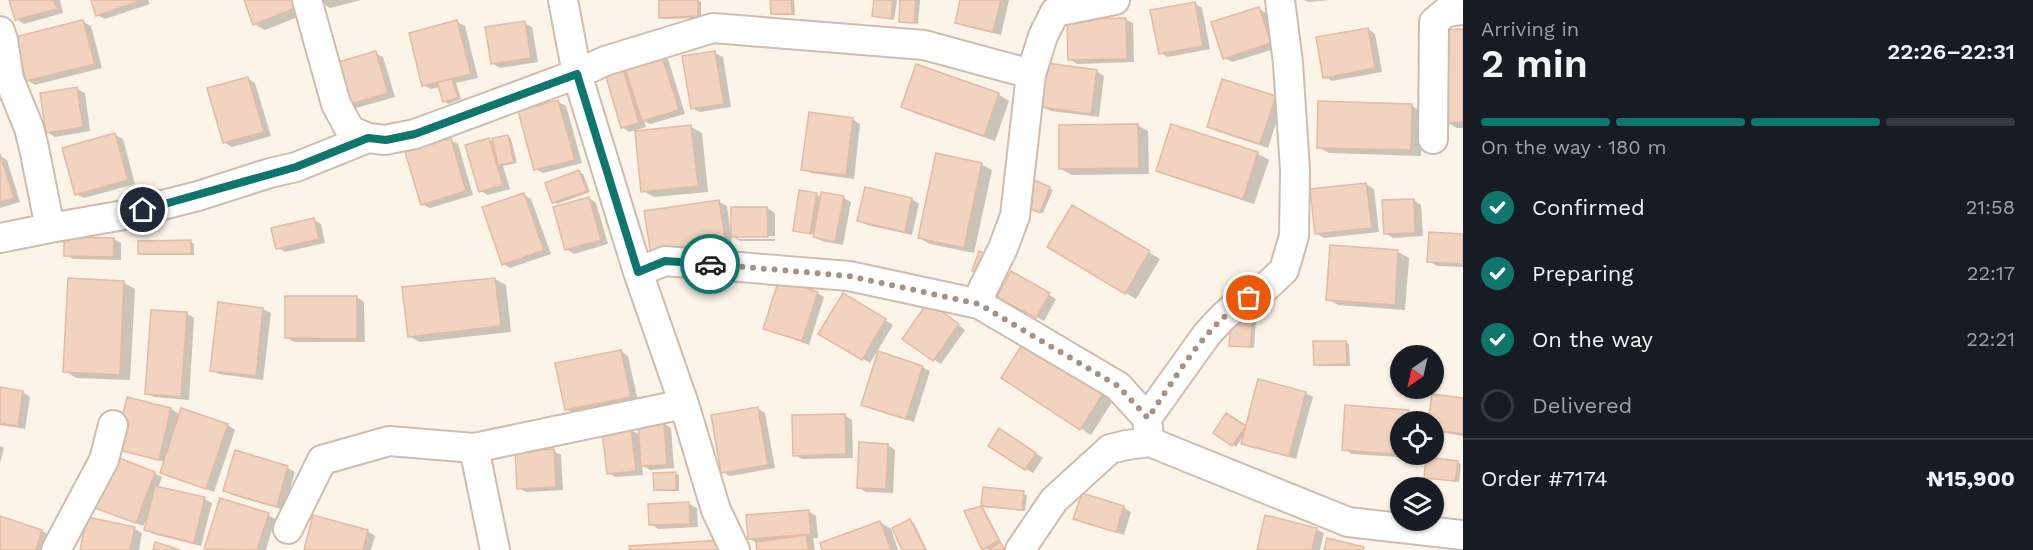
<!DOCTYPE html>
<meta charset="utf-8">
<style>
:root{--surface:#171b24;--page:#20242c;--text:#f1f3f6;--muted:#9ea1a6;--line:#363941;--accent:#0f766e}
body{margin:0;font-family:"Work Sans",sans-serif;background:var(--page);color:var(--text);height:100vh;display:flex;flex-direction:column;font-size:22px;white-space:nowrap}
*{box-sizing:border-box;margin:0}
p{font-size:20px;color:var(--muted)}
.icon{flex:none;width:33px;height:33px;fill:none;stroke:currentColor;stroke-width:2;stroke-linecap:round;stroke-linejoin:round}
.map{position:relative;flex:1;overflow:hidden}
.drawer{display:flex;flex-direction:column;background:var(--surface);width:570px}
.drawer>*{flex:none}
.needle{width:39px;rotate:214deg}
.tools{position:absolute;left:1390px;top:345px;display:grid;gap:12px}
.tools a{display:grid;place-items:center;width:54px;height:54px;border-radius:50%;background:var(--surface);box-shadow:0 2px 4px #0004;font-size:30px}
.pin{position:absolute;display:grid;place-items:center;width:51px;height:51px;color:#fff;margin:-26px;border:3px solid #fff;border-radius:50%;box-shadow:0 2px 6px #0007}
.courier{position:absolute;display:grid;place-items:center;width:60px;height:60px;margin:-30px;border:4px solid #0f766e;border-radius:50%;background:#fff;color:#222;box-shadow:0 2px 8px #0007}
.summary em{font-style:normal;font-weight:600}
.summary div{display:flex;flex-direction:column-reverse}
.summary{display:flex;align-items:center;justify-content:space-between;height:102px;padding:0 18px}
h1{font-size:39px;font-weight:600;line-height:45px}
.bar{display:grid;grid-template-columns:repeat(4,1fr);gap:9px 6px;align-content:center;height:72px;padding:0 18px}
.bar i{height:8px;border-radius:4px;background:var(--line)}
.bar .current{background:var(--accent)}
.bar p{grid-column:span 4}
.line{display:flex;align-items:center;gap:15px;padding:0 18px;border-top:2px solid var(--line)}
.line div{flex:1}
ol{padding:0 18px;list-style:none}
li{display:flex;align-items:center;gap:18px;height:66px}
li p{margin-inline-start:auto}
li .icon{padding:6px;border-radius:50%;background:var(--accent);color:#fff;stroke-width:4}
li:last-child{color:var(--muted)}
li i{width:33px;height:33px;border:3px solid var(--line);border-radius:50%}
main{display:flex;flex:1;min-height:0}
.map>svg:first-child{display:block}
.shadow{fill:#0003}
.building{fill:#f2d3c0;stroke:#e4baa0;stroke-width:1.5}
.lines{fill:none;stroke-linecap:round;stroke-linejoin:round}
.street-casing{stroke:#cfbcae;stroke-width:32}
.street{stroke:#fff;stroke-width:28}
.done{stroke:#a69183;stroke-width:6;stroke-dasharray:0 10.8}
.route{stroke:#0f766e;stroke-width:8}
</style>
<main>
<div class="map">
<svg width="1463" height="550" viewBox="0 0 1463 550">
<rect width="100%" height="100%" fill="#fcf4e8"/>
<path class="shadow" d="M11,0H60L63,13L24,24L16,19Z
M92,0H148L150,4L105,19L97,15Z
M245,0H303L308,13L265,30L254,24Z
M321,0H361L330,8L322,3Z
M697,0L701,2V18L664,19L661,17Z
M772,0H794L795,15H776L773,13Z
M876,0H897L894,20L874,15Z
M902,0H920L918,24L900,21Z
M962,0H1009L1001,35L964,26L956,22Z
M1304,0H1331L1308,2Z
M1194,3L1202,8L1210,49L1168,57L1160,53Z
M1258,8L1266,13L1278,48L1232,62L1225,58Z
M1125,19L1133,23L1134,62L1077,64L1070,59Z
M83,22L91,26L102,68L35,85L27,80Z
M457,22L465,26L478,78L456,83L461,99L448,104L445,101L440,87L431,89L423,85Z
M524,23L532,27L538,62L500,68L492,63Z
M1368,29L1375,34L1382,72L1332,81L1325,77Z
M1463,30V128H1457L1446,122Z
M375,53L383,57L395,97L356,108L349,104Z
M715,53L723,57L731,107L700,112L692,108Z
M660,55L668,59L685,114L650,124L644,121L646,127L629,132L622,127L606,71Z
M1096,71L1104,76L1099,117L1051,111L1043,107Z
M247,78L255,83L271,136L232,147L224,142Z
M77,89L85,93L90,131L55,137L47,132Z
M998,94L1009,101L995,141L914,113L903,106Z
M1276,97L1283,101L1268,148L1216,131L1208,127Z
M558,102L566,106L582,163L543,173L536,169Z
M1412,106L1422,112L1421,156L1329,153L1318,147Z
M852,119L860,124L854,179L811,173L803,169Z
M1137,125L1148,131L1149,174L1072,175L1061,169Z
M1172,126L1258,154L1269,160L1254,204L1169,176L1158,170Z
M691,127L702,133L708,192L654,197L643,191Z
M115,135L123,139L135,184L84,198L76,194Z
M508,136L511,139L517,163L503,166L510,189L488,195L480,191L489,139L495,143Z
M450,140L458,144L473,195L430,208L422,204Z
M0,156L7,160L20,202L0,208Z
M981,164L992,170L974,253L930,244L919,238Z
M579,172L583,174L590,192L557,204L554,202Z
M1033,181L1053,190L1043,213L1027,207Z
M1366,184L1374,189L1379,232L1324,238L1316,233Z
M866,189L912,199L919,204L912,235L867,225L859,220Z
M816,194L822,198H843L851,202L843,245L822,241L814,237L815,235L795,230Z
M524,195L531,199L551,254L510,268L503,264Z
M589,198L596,203L608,244L574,254L566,249Z
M1414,200L1421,205L1423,236L1393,238L1385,233Z
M719,202L727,206L731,234L767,208L775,213V236H738V239H775V241H740L731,236L733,248L660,259Z
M1073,207L1160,259L1136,299L1049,247Z
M313,219L321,224L325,243L285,252L278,248Z
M1463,235V267L1437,266L1429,261Z
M113,239L121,243V260L73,259L66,255Z
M191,242L194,244V255H143L140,253Z
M1398,252L1409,258L1405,310L1338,305L1328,299Z
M1012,274L1056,299L1044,321L999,296Z
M495,279L506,285L511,332L420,342L409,336Z
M124,283L135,289L130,380L76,378L65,371Z
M817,293L824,297L809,345L765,328Z
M843,295L893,325L870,363L820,334Z
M357,297L364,302L365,342H294L286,337Z
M219,304L263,309L271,313L263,380L219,374L212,370Z
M936,308L965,330L941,364L933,359Z
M152,311L187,314L194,318L189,400L154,397L146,393Z
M1252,317L1256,319L1254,348L1231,345Z
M1026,342L1114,399L1091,435L1080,428Z
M1346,342L1349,344L1350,366H1319L1316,364Z
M621,351L628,356L638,401L574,414L566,409Z
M922,367L930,371L914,422L871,409L863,404Z
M0,389L23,392L30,397L25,429L0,425Z
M1305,393L1313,397L1296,459L1250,447L1242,443L1244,435L1236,447L1233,445L1227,415L1246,428Z
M128,399L171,409L181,415L228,425L235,430L214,492L161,472L165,462L124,452L116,448Z
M1463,400V436L1434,431V422Z
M757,408L765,413L775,468L730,476L722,472Z
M1409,411L1416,416V422H1401V454H1414L1413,458L1352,454L1344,449Z
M844,415L852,420L853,458L802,459L795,455Z
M663,423L671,428L674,468L650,470L642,465L643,475L616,477L608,473L631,430L640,435Z
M1007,434L1043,458L1033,473L1026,469Z
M888,445L895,450L893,493L866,492L858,487Z
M0,446L4,448L0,463Z
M554,451L561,455L563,490L526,492L519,488Z
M236,452L288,468L295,472L284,510L232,495L225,491Z
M1457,462L1461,464L1459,482L1426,477Z
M154,473L162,477L158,488L204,499L212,503L201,546L153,534L146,530L149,518H147L143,526L94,506Z
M675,473L679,475V491H659L656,489Z
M984,488L1027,495L1025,511L983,507L1001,542L999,543L1006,550L982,549L966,512L982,507Z
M689,504L697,508L698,527L658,529L651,524Z
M1123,507L1131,512L1124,535L1083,523L1075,519Z
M808,511L816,516L818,538H813L815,550H758V543L749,539Z
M268,515L275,519L266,550H210L206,548Z
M0,518L42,531L49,535L44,550H0Z
M910,521L914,523L927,550H904Z
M880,522L891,529L898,550H824Z
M135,529L142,533L139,550H82Z
M1316,529L1324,533L1320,550H1258Z
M367,531L375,536L371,550H305Z"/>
<path class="building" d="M9,0H54L57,9L15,20Z
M91,0H143L96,16Z
M244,0H295L298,7L253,25Z
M659,0H698V16L659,18Z
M770,0H791L792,14H771Z
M874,0H893L891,19L872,16Z
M900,0H916L914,23L899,22Z
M960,0H1001L993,32L955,23Z
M1195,2L1203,46L1159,54L1150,10Z
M1259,7L1271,43L1223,59L1211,22Z
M1126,18L1127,59L1068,60L1067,19Z
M83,20L95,64L26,81L15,37Z
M457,20L471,74L422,86L409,33Z
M525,21L531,58L491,64L485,27Z
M1368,28L1375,68L1323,78L1316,37Z
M1463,29V122L1444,123L1438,30Z
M376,51L388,93L348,105L335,63Z
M715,51L724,104L691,109L682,56Z
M661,53L679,110L642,121L624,65Z
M1047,63L1097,70L1091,114L1041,107Z
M916,64L999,93L984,136L901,107Z
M622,65L639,123L621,128L604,70Z
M248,77L264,132L223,143L207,88Z
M452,79L458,98L443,102L437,82Z
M1222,79L1276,96L1260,144L1207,127Z
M77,87L83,127L46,133L40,93Z
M558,100L575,160L534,170L518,111Z
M1318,101L1412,104L1411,150L1317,148Z
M809,112L853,118L846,175L801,170Z
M1138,124L1139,168L1059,169V125Z
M1171,124L1258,152L1243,199L1156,171Z
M691,125L698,186L641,192L635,131Z
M115,133L128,180L75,195L62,148Z
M508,135L514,162L498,165L492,138Z
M451,138L466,191L421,205L405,152Z
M489,138L503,185L479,192L465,145Z
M936,153L982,163L964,248L918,238Z
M0,154L14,198L0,202Z
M579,170L587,191L552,203L545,183Z
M1032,179L1050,187L1040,213L1021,205Z
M1366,183L1372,228L1315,234L1310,189Z
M865,187L912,198L905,232L857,221Z
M799,190L817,193L810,234L793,231Z
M821,192L844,196L835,242L813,237Z
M524,193L544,250L502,265L482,207Z
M589,197L601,240L565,250L553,207Z
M1414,199L1415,233L1384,234L1382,200Z
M719,200L726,244L651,255L644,211Z
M1072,205L1150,251L1125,294L1047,247Z
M731,207H767L768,237H731Z
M314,218L319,239L276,249L271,228Z
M1429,232L1463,234V264L1427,262Z
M64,237L114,238L113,257L64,256Z
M191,240V254H138V241Z
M1330,245L1398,250L1395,305L1326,300Z
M979,251L987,254L980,273L972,271Z
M1011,271L1050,293L1036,318L997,297Z
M68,278L124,281L120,375L63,372Z
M495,278L501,326L408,337L402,287Z
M779,279L818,292L802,341L763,329Z
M843,293L886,319L862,360L818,334Z
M285,296H357V339L285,338Z
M218,302L263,308L256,376L210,371Z
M928,302L959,324L933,361L902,339Z
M151,310L187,312L181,397L145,394Z
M1231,314L1253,315L1250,347L1229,346Z
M1025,340L1104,392L1080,430L1001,378Z
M1313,341H1346L1347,364L1314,365Z
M621,350L631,397L565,410L555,363Z
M878,351L923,366L906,419L861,405Z
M1258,379L1306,392L1289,456L1241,444Z
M0,387L23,391L18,426L0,423Z
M1432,394L1463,398V434L1434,430V422H1428Z
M127,397L171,408L159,460L115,449Z
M1345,405L1409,410L1408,422H1401V454L1406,455L1342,450Z
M758,407L768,465L721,473L711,415Z
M181,408L228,424L206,489L160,473Z
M1226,413L1246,426L1232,446L1213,433Z
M845,414L846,454L793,456L792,415Z
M664,422L667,465L641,466L638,424Z
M631,428L636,471L607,474L602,431Z
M999,428L1036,453L1025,470L988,446Z
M859,442L888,444L886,489L857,488Z
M554,449L556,487L517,489L515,451Z
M235,450L288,466L277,507L223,491Z
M112,455L155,472L136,523L92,507Z
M1426,457L1458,461L1455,481L1424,478Z
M676,472V490H654L653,473Z
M155,486L205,497L194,543L144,530Z
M983,487L1024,491L1022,510L981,506Z
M1082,493L1124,506L1116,532L1073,519Z
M220,498L269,513L257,550L204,549Z
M689,502L690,524L649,525L648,504Z
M981,506L999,540L982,550L964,511Z
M809,510L811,534L748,539L746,515Z
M313,515L368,530L363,550H304Z
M1265,515L1317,528L1312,550H1257Z
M0,516L42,530L36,550H0Z
M87,517L135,527L130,550H80Z
M910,519L925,549L922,550H902L892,528Z
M880,521L891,550H822L820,543Z
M806,535L809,550H757L756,542Z
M1327,538L1364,547L1363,550H1324Z
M722,540V550H630L629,546Z
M155,542L180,550H153Z
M1000,542L1005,550H989Z"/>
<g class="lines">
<g class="street-casing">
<path id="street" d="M307,0L336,104L350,130L368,138
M563,0L577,74L638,272L684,404L716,510L735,550
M0,31L3,40L9,79L29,128L34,148L50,228L124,215L198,196L270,173L296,167L368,138L385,140L415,134L577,74L605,61L713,28L924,45L1031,74
M1433,139L1434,22L1446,12L1463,10
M0,238L50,228
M638,272L665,261L849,276L979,304L1118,386L1147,418
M979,304L982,291L1003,248L1015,216L1031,74L1043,36L1055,12L1115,0
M1149,437L1147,418L1207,334L1223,317L1233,308L1265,288L1284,270L1294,236L1295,170L1288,63L1280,0
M474,448L495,550
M288,529L322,460L389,441L474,448L684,404
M56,550L104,460L113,425
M1020,550L1054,500L1110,449L1127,445L1150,442L1348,522L1463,535"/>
</g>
<use href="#street" class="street"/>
</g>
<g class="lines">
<path class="done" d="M710,264L849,276L979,304L1118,386L1148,418C1177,376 1204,326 1249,298"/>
<path class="route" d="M143,210L296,167L368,138L386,140L415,134L577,74L638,272L665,261L710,264"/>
</g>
</svg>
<div class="tools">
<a><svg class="needle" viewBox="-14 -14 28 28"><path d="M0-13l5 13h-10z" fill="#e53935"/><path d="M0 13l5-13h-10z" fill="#9ea1a6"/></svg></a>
<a><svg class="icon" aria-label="locate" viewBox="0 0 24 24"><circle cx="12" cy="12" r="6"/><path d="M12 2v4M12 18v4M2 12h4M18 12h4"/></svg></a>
<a><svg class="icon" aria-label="layers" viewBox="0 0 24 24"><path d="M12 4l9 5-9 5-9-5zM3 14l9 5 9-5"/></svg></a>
</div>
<div class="pin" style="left:1249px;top:298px;background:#ea580c"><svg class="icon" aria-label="bag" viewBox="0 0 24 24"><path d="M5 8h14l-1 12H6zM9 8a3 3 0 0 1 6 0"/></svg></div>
<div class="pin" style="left:143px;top:210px;background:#1f2937"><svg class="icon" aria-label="home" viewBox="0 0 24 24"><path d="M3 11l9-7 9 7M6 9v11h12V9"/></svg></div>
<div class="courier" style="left:710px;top:264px"><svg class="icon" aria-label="car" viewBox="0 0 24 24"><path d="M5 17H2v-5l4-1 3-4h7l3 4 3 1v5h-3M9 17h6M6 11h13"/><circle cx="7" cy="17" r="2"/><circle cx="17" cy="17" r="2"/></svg></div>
</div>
<section class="drawer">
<div class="summary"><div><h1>2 min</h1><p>Arriving in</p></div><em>22:26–22:31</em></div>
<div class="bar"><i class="current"></i><i class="current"></i><i class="current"></i><i></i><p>On the way · 180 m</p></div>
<ol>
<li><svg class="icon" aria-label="check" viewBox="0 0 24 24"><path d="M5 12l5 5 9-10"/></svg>Confirmed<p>21:58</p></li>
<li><svg class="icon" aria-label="check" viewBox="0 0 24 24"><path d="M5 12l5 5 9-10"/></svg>Preparing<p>22:17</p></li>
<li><svg class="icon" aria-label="check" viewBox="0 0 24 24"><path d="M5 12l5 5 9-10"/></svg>On the way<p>22:21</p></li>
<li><i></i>Delivered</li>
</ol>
<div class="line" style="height:78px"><div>Order #7174</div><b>₦15,900</b></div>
</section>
</main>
